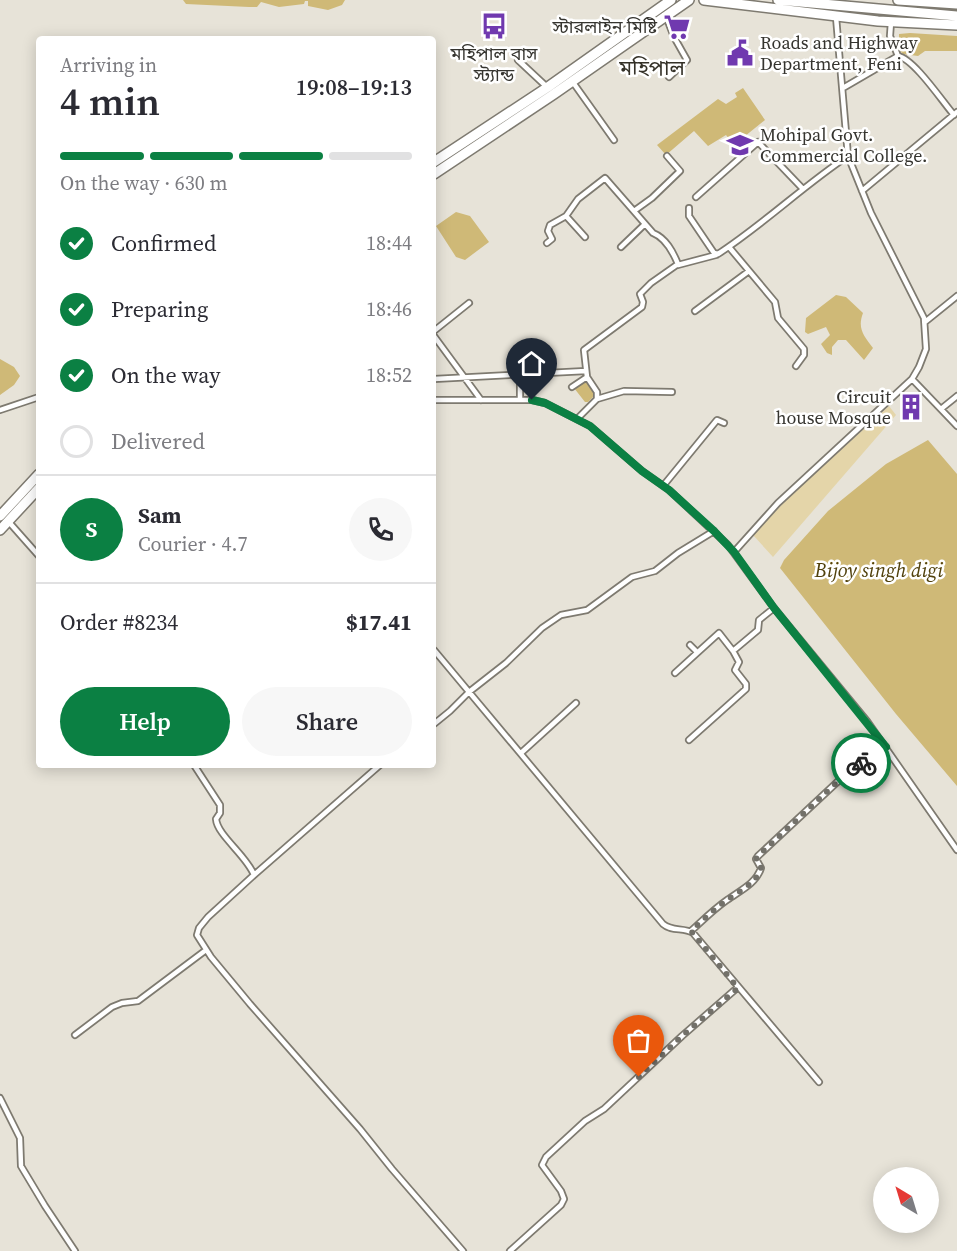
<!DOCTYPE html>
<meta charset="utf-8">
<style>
:root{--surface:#fff;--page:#f7f7f7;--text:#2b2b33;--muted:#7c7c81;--line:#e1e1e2;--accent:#0b8043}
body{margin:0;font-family:"Source Serif 4","Noto Sans Bengali",serif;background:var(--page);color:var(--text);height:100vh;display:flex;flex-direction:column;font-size:22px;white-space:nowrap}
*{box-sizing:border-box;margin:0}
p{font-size:20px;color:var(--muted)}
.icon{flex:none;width:33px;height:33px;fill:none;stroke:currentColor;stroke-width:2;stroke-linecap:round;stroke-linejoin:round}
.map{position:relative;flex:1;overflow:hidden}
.panel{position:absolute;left:36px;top:36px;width:400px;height:732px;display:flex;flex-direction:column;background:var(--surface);border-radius:6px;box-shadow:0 3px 15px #0003}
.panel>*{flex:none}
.needle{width:39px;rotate:322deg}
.controls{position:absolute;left:873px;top:1167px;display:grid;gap:12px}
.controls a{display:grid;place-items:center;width:66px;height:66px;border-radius:50%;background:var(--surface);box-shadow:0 3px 15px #0003;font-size:30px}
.pin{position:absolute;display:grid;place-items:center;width:51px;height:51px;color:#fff;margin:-62px -26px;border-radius:50% 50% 50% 0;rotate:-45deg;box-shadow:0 0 6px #0007}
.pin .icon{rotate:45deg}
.courier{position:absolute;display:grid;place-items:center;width:60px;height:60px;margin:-30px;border:4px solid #0b8043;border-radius:50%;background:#fff;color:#222;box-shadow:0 2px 8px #0007}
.head em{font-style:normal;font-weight:600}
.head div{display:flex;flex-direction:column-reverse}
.head{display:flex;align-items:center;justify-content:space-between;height:102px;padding:0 24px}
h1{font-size:39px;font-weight:600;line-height:45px}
.bar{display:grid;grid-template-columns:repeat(4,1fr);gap:9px 6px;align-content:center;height:72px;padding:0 24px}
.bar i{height:8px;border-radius:4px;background:var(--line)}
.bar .selected{background:var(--accent)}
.bar p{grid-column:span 4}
.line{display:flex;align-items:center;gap:15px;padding:0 24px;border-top:2px solid var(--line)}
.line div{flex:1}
.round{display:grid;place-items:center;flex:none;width:63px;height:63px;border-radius:32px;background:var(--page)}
ol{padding:0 24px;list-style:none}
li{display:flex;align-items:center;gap:18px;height:66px}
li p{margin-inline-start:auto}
li .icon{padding:6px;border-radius:50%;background:var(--accent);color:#fff;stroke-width:4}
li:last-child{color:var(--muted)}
li i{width:33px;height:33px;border:3px solid var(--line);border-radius:50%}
.primary-button{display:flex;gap:12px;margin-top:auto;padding:12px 24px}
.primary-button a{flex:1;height:69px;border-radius:36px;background:var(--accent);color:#fff;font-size:24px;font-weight:600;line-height:69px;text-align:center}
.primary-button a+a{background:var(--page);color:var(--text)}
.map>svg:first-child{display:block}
.green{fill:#e4d5a9}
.water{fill:#cfb977}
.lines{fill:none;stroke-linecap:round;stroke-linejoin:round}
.street-casing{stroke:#7e7a70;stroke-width:8}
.highway-casing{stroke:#7e7a70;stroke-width:12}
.street{stroke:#fff;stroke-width:4.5}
.highway{stroke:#fff;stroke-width:9}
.done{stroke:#73716a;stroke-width:6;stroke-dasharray:0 10.8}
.route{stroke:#0b8043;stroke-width:8}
.labels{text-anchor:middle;stroke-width:5;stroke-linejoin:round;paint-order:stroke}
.poi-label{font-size:18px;fill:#35342f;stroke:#fff;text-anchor:end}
.water-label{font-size:20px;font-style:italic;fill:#51410c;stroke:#fff}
.quarter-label{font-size:21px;fill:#343128;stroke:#fff}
</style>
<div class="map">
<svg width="957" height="1251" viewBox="0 0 957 1251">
<rect width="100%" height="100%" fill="#e7e3d8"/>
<path class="green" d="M889,406L896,415L773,557L753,535L788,498Z"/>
<path class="water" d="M183,0H345L342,5L328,10L308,6V1H305L304,4L279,7L261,2L257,7H249L186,4Z
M910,33L957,36V51H925L918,56L903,54L899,50V34Z
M743,88L765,120L734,145L726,135L708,146L694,131L666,155L657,145L718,99L726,104L737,97L735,93Z
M456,212L470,216L489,242L465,260L456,257L436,226Z
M836,295L846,297L863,313C857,329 864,336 873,348L864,360L846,340H838L832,347V355L827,353L821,344L830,335L826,327L808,334L805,332L806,318Z
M0,359L14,367L20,376L14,385L0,395Z
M587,380L593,391V397L588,402H585L574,388Z
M928,440L957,474V786L896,714L780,568L784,560L828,511L886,464Z"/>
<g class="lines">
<g class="street-casing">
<path id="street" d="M666,16L674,37L687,60L669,77
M898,56C914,59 942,101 954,115
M518,60L548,88
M572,81L614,140
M843,88L898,56L890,36L891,22
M862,191L957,112
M696,197L758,142L803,189
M689,208V216L714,253L718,254C764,224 803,186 848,156
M634,211L652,198L680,171L667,156
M566,216L585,237
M547,243L552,239L548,231L550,225L566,216L578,199L605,178L653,233C666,238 673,252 678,264L651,283L640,294L643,302L642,307L584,350L587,377
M621,247L645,224
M729,247L775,302L778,318L804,349V355L796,366
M678,265L716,255
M695,311L749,271
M925,322L957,296
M434,331L469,303
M434,336L481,400
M520,375V400
M434,379L586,371
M912,379L957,426
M572,387L587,377L597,392V399L577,419
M597,399L624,391L672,392
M434,400H532L545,403L590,426L642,471L669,490L728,545L774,608L867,721L957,850
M941,409L957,396
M0,410L39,397
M663,486L717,420L724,423
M8,521L39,556
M734,552L778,503L912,379L919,367L926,349L924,318L871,213L848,156L836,17
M690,645L697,652
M434,650L663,924C672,932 684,927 693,933L819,1082
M675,673L719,633L733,651L758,630L759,620L774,608
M434,724L450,711L469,692L506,663L542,628L561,615L587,610L632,577L655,571L678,553L714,531
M689,740L746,689V684L735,670L739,662L733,651
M521,753L576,703
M194,765L220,805V813L216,819C217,835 247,856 254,875
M380,765L254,875L208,917L199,928L197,935L211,957L250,1004L360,1129L392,1169L463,1251
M691,931C702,921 714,909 727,900C739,891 756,884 761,868L756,859L758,856L848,772L886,747
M75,1035L112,1007L122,1003L138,1001L206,950
M0,1098L20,1138L21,1166L45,1206L75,1251
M510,1251L561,1205L564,1199L561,1191L542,1165L546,1157L585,1121L604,1109L682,1036L737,988"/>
</g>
<g class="highway-casing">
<path id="highway" d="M704,0L878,21L957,25
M778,0L957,16
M898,0L957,4
M434,162L548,87L671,0
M434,174L554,94L689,0
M0,516L39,474
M0,530L39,488"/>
</g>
<use href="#street" class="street"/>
<use href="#highway" class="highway"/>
</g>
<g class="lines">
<path class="done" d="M639,1077L682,1036L738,988L691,931C702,921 714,909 727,900C739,891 756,884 761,868L756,859L758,856L848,772L861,763"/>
<path class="route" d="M532,400L545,403L590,426L642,471L669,490L714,531L734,552L774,608L886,747L861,763"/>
</g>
<defs>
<g id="bus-bare" transform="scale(2.07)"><path d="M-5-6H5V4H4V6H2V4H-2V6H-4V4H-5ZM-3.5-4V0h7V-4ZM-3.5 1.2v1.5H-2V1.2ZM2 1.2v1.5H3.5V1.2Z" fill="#7039af" stroke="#fff" stroke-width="2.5" paint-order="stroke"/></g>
<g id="supermarket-bare" transform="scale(2.07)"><path d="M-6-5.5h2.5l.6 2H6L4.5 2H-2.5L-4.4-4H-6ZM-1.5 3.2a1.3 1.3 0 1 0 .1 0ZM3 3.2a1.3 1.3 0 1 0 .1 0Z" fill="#7039af" stroke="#fff" stroke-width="2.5" paint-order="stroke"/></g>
<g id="civic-bare" transform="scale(2.07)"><path d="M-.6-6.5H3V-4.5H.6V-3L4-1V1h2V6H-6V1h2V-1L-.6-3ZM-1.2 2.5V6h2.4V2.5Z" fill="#7039af" stroke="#fff" stroke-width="2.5" paint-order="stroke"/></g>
<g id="university-bare" transform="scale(2.07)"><path d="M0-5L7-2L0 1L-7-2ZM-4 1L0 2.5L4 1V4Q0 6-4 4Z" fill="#7039af" stroke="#fff" stroke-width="2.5" paint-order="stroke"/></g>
<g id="building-bare" transform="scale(2.07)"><path d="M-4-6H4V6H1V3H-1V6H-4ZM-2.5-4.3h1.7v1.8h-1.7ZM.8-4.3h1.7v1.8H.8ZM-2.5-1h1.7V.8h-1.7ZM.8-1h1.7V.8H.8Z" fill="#7039af" stroke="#fff" stroke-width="2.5" paint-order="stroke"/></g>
</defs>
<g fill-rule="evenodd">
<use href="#bus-bare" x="494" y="26"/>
<use href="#supermarket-bare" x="677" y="27"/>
<use href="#civic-bare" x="740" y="53"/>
<use href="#university-bare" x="740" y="145"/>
<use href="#building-bare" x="911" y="407"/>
</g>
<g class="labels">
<g class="poi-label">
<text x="657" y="33">স্টারলাইন মিষ্টি</text>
<text x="760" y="49" text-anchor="start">Roads and Highway<tspan x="760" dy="21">Department, Feni</tspan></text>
<text x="494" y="60" text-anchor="middle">মহিপাল বাস<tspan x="494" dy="21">স্ট্যান্ড</tspan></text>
<text x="760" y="141" text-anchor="start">Mohipal Govt.<tspan x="760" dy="21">Commercial College.</tspan></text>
<text x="891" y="403">Circuit<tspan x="891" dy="21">house Mosque</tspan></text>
</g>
<g class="water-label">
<text x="879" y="577">Bijoy singh digi</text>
</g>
<g class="quarter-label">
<text x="652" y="75">মহিপাল</text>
</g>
</g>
</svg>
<div class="controls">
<a><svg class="needle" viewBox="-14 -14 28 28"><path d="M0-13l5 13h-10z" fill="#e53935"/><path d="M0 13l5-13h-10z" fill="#7c7c81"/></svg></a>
</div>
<div class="pin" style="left:639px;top:1077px;background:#ea580c"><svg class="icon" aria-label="bag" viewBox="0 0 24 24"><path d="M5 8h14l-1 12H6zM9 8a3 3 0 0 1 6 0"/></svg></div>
<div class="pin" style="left:532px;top:400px;background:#1f2937"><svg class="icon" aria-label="home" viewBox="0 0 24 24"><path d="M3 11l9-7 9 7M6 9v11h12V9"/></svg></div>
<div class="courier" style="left:861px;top:763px"><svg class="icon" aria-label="bike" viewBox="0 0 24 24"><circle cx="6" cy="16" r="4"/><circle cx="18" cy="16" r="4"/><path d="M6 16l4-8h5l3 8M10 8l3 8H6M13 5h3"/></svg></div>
<section class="panel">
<div class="head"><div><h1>4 min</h1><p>Arriving in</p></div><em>19:08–19:13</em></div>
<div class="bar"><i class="selected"></i><i class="selected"></i><i class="selected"></i><i></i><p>On the way · 630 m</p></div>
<ol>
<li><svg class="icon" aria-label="check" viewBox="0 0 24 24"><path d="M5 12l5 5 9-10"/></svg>Confirmed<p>18:44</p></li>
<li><svg class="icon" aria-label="check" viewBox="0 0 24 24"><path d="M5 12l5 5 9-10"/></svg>Preparing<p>18:46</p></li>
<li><svg class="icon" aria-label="check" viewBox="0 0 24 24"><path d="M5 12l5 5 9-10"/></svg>On the way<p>18:52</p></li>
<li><i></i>Delivered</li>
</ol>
<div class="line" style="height:108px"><b class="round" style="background:var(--accent);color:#fff">S</b><div><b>Sam</b><p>Courier · 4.7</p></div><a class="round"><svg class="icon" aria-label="phone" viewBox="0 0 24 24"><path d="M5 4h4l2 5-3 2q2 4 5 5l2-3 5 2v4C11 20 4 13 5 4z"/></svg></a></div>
<div class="line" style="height:78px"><div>Order #8234</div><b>$17.41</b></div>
<div class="primary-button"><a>Help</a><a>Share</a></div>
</section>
</div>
